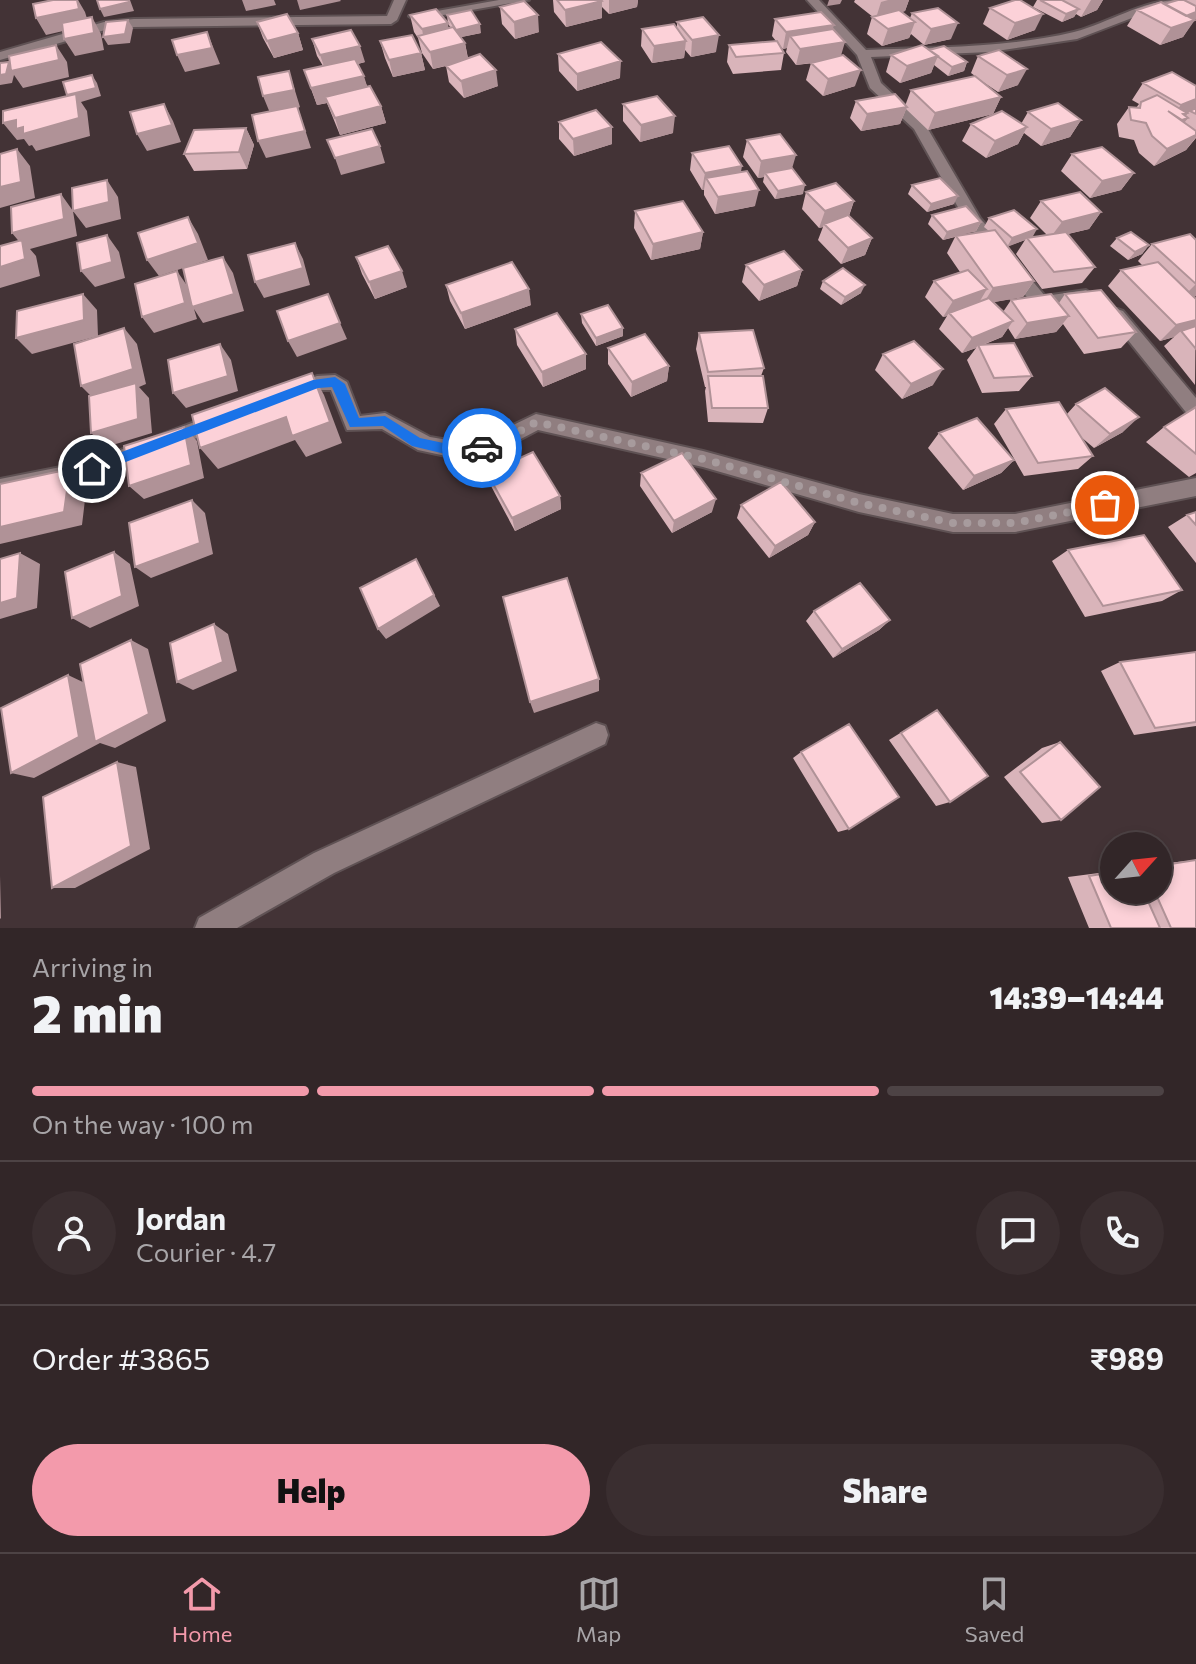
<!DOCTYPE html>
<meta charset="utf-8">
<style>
:root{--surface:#322628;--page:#3a2e30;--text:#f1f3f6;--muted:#a8a5a8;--line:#4d4345;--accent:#f39aab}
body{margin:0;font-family:Commissioner,sans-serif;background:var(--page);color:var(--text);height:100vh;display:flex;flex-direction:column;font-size:30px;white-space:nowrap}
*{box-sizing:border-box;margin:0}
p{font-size:26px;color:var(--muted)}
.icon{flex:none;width:44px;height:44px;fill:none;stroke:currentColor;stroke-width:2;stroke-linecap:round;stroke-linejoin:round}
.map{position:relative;height:928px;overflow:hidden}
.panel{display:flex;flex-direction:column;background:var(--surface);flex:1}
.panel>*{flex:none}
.needle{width:52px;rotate:63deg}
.buttons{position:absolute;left:1100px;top:832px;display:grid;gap:16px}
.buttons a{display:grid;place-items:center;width:72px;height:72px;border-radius:50%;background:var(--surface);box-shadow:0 4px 12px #0003,0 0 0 2px var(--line);font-size:40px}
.pin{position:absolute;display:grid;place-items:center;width:68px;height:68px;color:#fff;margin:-34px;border:4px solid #fff;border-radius:50%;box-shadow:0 2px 8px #0007}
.courier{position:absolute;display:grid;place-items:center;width:80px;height:80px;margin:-40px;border:6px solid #1a73e8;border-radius:50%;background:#fff;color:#222;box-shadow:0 2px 10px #0007}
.overview em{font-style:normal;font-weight:800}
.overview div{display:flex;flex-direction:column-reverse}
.overview{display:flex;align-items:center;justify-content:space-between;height:136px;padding:0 32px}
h1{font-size:52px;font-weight:800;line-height:60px}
.bar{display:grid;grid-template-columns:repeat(4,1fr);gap:12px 8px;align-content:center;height:96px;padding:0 32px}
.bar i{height:10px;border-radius:6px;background:var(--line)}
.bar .current{background:var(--accent)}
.bar p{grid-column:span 4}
.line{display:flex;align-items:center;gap:20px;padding:0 32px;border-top:2px solid var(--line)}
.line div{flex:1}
.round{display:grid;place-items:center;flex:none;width:84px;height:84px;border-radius:42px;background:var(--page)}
.button{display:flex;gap:16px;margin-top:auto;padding:16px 32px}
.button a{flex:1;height:92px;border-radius:48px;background:var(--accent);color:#111;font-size:32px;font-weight:800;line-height:92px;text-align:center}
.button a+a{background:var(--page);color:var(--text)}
.tabs{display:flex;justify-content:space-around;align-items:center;height:112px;border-top:2px solid var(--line);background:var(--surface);font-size:22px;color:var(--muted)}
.tabs a{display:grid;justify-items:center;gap:4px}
.tabs .current{color:var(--accent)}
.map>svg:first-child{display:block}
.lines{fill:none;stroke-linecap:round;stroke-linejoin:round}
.minor-casing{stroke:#5f5254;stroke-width:4}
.minor{fill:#907e80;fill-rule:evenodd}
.wall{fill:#d9b4ba}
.shaded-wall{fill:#b09297}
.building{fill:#fcd1d8;stroke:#b09297;stroke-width:2}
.route{fill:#1a73e8}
.done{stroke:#a79b9d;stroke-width:8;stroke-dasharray:0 14.4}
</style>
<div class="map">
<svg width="1196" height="928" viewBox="0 0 1196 928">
<rect width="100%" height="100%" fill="#433336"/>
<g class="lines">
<g class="minor-casing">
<path id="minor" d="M394,0H406L397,20L391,24L134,27L105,30L0,60V52L104,22L134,19L387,16Z
M499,0H529L415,20L409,16Z
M807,0H819L866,50C935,47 1007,48 1074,32C1109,23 1142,0 1179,0L1077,39L990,52L871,57L881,83L925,124L980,218L1045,296L1086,290L1094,296L1092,300L1041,309L1035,307L968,225L914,129L870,88L857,55Z
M1117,309L1123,311L1196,398V419L1189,416L1111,319L1108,315L1111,311Z
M335,375L347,382L360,416L385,413L430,437L460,442L490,436L536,414L703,451L859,494L953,514H1015L1196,478V496L1015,532H953L859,512L703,467L538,430L502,449L460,459L418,450L382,429L347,430L331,390H318L292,400L283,393L285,388L317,376Z
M221,412L228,414L231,420L228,426L92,478L0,497V479L91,461Z
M596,723L605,726L608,735L605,744L334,873L237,928H195L199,918L314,853Z"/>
</g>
<use href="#minor" class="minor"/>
</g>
<path class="wall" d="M553,0H638L637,7L609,14L602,7V18L566,27L554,12Z
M855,0H909L905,11L902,12L910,18L912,13L951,39L924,45L911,34L909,38L882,46L867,34L872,17H873L854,2Z
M1037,0H1103L1097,10L1081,17L1076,14L1074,17L1062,22L1033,7Z
M1186,0H1196V6L1186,1Z
M1164,4L1196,6V19L1194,20L1183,37L1160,45L1127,26L1137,10Z
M500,7L539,32L515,39L502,24Z
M990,8L1035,30L1007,40L983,24Z
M410,15L449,28H451L448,24L447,15L481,33L461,37L465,43L468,58L498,86L464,98L449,82L446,66L433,69L422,53L418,38L414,32Z
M775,19L832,29L841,55L855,86L823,96L806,80L811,63H814L796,65L786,52L787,48L783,49L780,46L784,53L781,70L733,74L727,62L729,45L776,41L772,36Z
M257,22L298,33L303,50L274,58L263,38Z
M677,22L716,52L691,57L685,50L684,58L652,63L641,46L642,29L677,28Z
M312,39L365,62L358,64L367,86L381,106L386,123L340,135L327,103L317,105L304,70L323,66L317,56Z
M380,41L421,53L425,70L393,77L385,58Z
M929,50L967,62L964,71L948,76L934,65L931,73L900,83L886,72L891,55Z
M999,50L1018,85L998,92L980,80L1001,97L993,114L928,130L906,109L900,124L861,131L850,118L856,101L905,106L911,90L975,76L971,73L978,56Z
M558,54L620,78L577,91L559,71Z
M1143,83L1196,86V138L1186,150L1154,166L1139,153L1134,140L1119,137L1117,124L1129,107L1136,108L1139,104L1132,100Z
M623,104L673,133L640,142L623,121Z
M1028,112L1081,120L1070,137L1041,146L1024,133L1018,144L986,158L962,141L971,124H1021Z
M559,122L612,144L574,156L559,139Z
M246,128L254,145L247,169L194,171L184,154Z
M747,140L792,168L803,194L775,199L763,182L764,177L758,178L743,157Z
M692,153L741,172L755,206L715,214L704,195V190H702L690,170Z
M1072,154L1134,173L1121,190L1090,198L1061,171Z
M912,185L954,204L927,212L908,194Z
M806,192L854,201L849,216L872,238L865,255L841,264L818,240L823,227L819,228L802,209Z
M1041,201L1101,212L1089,229L1068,234L1095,267L1082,283L1042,289L1016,254L1025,240L1008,246L1034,281L1023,297L994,302L1003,312L1011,300L1059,303L1065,294L1136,332L1121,348L1084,354L1063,324L1056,332L1015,339L1008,328L1002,337L983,345L1032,376L1019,391L982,393L967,360L976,348L962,353L939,329L947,316L943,317L925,297L934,281L960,272L947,253L955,237L943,240L928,224L932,215L981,222L976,231L960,235L989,231L984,227L989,218L1032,237L1047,235L1030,218Z
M635,211L703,232L700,249L651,260L634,228Z
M1117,238L1149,245L1142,254L1128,260L1110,246Z
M1196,240V296L1193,297L1196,299L1195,385L1164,346L1174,337L1160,341L1108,286L1121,270L1142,265L1138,261L1152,244Z
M356,257L407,287L375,299L362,274Z
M746,265L802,270L797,286L759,301L742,282Z
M823,281L861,293L841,305L820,289Z
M446,285L531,305L465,329L450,301Z
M581,314L623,336L596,346L582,323Z
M515,329L586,369L543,387L517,345Z
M699,333L764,368L761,376L768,408L763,423L708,422L705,391L706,387H705L696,349Z
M608,348L669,366L667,381L631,397L608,364Z
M883,354L933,385L902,399L875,370Z
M1076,404L1123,432L1094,448L1081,437L1093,456L1078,469L1024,476L994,424L1006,409L1067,414Z
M1196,407V473L1189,477L1146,442L1164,427Z
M939,433L1014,460L1001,473L963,490L928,448Z
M487,473L560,496L561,509L515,531L491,486Z
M641,473L712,512L672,533L640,486Z
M741,505L815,522L808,535L769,558L737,518Z
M1196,512V563L1168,527L1187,515Z
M1068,550L1182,590L1162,601L1085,617L1052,561Z
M814,611L890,620L879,630L833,658L806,621Z
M1196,652V726L1134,735L1101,671L1120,662Z
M937,710L950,802L936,806L889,740Z
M1060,742L1061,820L1042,823L1004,777L1042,748Z
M801,752L849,829L838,832L793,758Z
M1196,860V928H1089L1068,877L1114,871V890H1158V864Z"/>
<path class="shaded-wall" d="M77,0H78L85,12L89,25L46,35L36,18Z
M130,0L134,11L104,17L100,9Z
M242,0H274L276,5L246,11Z
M297,0H340L341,1L300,10Z
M609,0H638L637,7L609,14Z
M829,0H842L840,4L827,6Z
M888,0H909L905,11L876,18L881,2Z
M1091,0H1103L1097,10L1081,17Z
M602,1V18L566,27L565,10Z
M1079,9L1074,17L1062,22L1066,14Z
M1196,12V19L1178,25L1183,17Z
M1043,14L1035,30L1007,40L1015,23Z
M538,15L539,32L515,39L514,22Z
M92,17L101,34L104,50L75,56L64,39Z
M128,20L133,28L130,43L108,45L103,37Z
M1195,20L1183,37L1160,45L1171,28Z
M915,22L909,38L882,46L888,29Z
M448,23L450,40L425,46L422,29Z
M958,23L951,39L924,45L931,29Z
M480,24L481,33L457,38L456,30Z
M834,25L829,41L790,36L787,48L783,49L786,32Z
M207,32L220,64L185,72L177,55Z
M298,33L303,50L274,58L267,41Z
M719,35L716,52L691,57L692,40Z
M686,41L684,58L652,63L654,46Z
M845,42L840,59L796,65L800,49Z
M465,43L468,60L433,69L430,52Z
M56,45L67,62L69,77L23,88L14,75L12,83L0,85V75L9,62Z
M360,46L365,62L326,72L320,55Z
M421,53L425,70L393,77L389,60Z
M938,56L931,73L900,83L907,66Z
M621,61L620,78L577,91V74Z
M967,62L964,71L948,76L952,67Z
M1027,69L1018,85L998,92L1007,75Z
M496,70L498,86L464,98L461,81Z
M861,70L855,86L823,96L828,79Z
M289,71L300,107L298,108L311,148L266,158L258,141L270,113L263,96Z
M92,75L97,83L101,96L81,102L87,111L90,136L36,151L32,145L29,146L24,139L17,140L3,123L16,120L79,118L67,95Z
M364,76L369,93L325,97L327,103L317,105L311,88Z
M1001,97L993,114L928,130L935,113Z
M1196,99V111H1190L1182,120L1188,118L1175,135L1170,137L1182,120L1173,114L1181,105Z
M164,104L173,121L181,142L147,151L137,134Z
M381,106L386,123L340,135L335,118Z
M907,107L900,124L861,131L867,114Z
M675,116L673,133L640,142L641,125Z
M1081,120L1070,137L1041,146L1051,129Z
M612,127V144L574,156L573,139Z
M1027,127L1018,144L986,158L995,141Z
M246,128L254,145L247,169L239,152Z
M1196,135V137L1186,150L1154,166L1167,149Z
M380,146L385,163L341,175L335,158Z
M17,149L30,166L35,198L0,208V187Z
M796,155L791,172L765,173L764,177L758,178L761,161Z
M742,166L739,183L706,178L704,190H702L705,173Z
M1134,173L1121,190L1090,198L1102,181Z
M107,180L118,197L121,219L86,228L73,211Z
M805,185L803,194L775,199L778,191Z
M759,190L755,206L715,214L718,197Z
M61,194L73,211L77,236L30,249L36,256L40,276L0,288V267L22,245L12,233Z
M958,196L954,204L927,212L931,204Z
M854,201L848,218L824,224L823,227L819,228L825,211Z
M1101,212L1089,229L1050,238L1062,222Z
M188,217L198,234L208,260L159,276L147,260Z
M981,222L976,231L943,240L947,232Z
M1037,229L1032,238H1027L1025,240L1007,247L1012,238Z
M703,232L700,249L651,260L653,244Z
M107,235L119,252L125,278L95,287L81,271Z
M872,238L865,255L841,264L848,248Z
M295,243L303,259L310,285L264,298L255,282Z
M1149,245L1142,254L1128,260L1135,252Z
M223,257L233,273L244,311L203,323L194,309L197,319L154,333L142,317L177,271L188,287Z
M802,270L797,286L759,301L764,285Z
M402,271L407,287L375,299L369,282Z
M1034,281L1023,297L983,304L993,288Z
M1196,284V296L1180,300Z
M865,285L861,293L841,305L845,297Z
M529,289L531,305L465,329L461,313Z
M987,289L977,306L949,313L947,316L943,317L953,301Z
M83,294L97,310L98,336L32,354L16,338Z
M1069,316L1056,332L1015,339L1027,323Z
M1196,320V332L1181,331L1174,337L1160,341L1176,325Z
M1013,321L1002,337L979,346L978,345L976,348L962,353L972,338Z
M340,323L347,339L297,357L288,341Z
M124,328L137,344L146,384L139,387L149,398L152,433L106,447L91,433L96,401L81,386Z
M623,328V336L596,346V338Z
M220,344L231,360L238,391L186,408L173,393Z
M586,354V369L543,387L542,372Z
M669,366L667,381L631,397L632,382Z
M943,369L933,385L902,399L911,384Z
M312,373L324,395L342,443L306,457L295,440L218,469L200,448L286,417Z
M1139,417L1123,432L1094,448L1110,434Z
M184,427L197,441L204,478L144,499L129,486Z
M1014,460L1001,473L963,490L974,476Z
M70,469L87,483L82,525L0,544V527Z
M560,496L561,509L515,531L512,518Z
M716,499L712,512L672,533L674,521Z
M192,500L205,513L213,554L151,578L135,567Z
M815,522L808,535L769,558L775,546Z
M114,552L130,564L139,606L90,628L72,618Z
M20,553L40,564L37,608L0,619V603Z
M416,559L440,606L386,639L378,629Z
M890,620L879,630L833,658L842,649Z
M214,624L228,634L237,671L193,690L177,682Z
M131,640L148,649L166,721L115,748L100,743L34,778L11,773L68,675L87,684Z
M599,679V691L534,713L530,702Z
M117,762L136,767L150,849L75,888H52Z
M0,876L1,918L0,919Z"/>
<path class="building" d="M53,0H77L79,9L36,18L33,4Z
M97,0H129V2L100,9Z
M557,0H601L602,1L565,10Z
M1015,0H1020L1043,14L1015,23L990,8Z
M1040,0H1062L1079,9L1066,14Z
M1178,0H1184L1196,6V12L1186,16L1164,4Z
M524,1L538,15L514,22L500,7Z
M1161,2L1195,20L1171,28L1137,10Z
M938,8L958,23L931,29L912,13Z
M436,9L448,23L422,29L410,15Z
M471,10L480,24L456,30L447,15Z
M899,10L915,22L888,29L872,17Z
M821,12L834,25L786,32L775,19Z
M287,14L298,33L267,41L257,22Z
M92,17L94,33L64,39L62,23Z
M703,17L719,35L692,40L677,22Z
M128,20L125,34L103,37L106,22Z
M674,24L686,41L654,46L642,29Z
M453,27L465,43L430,52L418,36Z
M833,29L845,42L800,49L790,36Z
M351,30L360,46L320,55L312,39Z
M207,32L212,48L177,55L172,40Z
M412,35L421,53L389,60L380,41Z
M777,41L784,53L736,57L729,45Z
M601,42L621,61L577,74L558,54Z
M56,45L59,60L11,71L9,56Z
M922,45L938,56L907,66L891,55Z
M944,46L967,62L952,67L929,50Z
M999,50L1027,69L1007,75L978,56Z
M480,54L496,70L461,81L446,66Z
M843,55L861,70L828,79L811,63Z
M355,59L364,76L311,88L304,70Z
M9,62L6,74L0,75V63Z
M289,71L294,90L263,96L258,77Z
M1172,72L1196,86V99L1181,105L1143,83Z
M92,75L96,88L67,95L63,82Z
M975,76L1001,97L935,113L911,90Z
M370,86L381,106L335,118L325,97Z
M76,94L79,118L23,134V127L16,129V120L3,123V111Z
M895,94L907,107L867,114L856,101Z
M1157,95L1187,113L1183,114L1188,118L1182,120L1168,111L1196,131V135L1167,149L1152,136L1146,123L1131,120L1129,107L1140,108L1141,102Z
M657,96L675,116L641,125L623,104Z
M1058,103L1081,120L1051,129L1028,112Z
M164,104L172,125L137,134L130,112Z
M297,106L305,131L258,141L252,115Z
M1196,108V114L1190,111Z
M596,110L612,127L573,139L559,122Z
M1002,111L1027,127L995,141L971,124Z
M246,128L239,152L184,154L194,130Z
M372,129L380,146L335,158L327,140Z
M780,134L796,155L761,161L747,140Z
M729,146L742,166L705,173L692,153Z
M1102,147L1134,173L1102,181L1072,154Z
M17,149L21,182L0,187V154Z
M792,168L805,185L778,191L765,173Z
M747,171L759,190L718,197L706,178Z
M940,178L958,196L931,204L912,185Z
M107,180L109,202L73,211L72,188Z
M836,183L854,201L825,211L806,192Z
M1080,192L1101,212L1062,222L1041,201Z
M61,194L64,219L12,233L11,207Z
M683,201L703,232L653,244L635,211Z
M966,206L981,222L947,232L932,215Z
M1014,210L1037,229L1012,238L989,218Z
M848,215L872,238L848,248L824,224Z
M188,217L198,243L147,260L138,233Z
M995,230L1034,281L993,288L956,236Z
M1066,232L1095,267L1054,272L1027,238Z
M1131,232L1149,245L1135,252L1117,238Z
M1190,234L1196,240V284L1152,244Z
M107,235L112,262L81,271L77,243Z
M22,240L25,259L0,267V246Z
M295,243L303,268L255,282L248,255Z
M388,246L402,271L369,282L356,257Z
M784,251L802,270L764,285L746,265Z
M223,257L234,294L192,307L183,268Z
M512,262L529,289L461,313L446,285Z
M1158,262L1196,299V320L1176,325L1121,270Z
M843,268L865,285L845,297L823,281Z
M968,270L987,289L953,301L934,281Z
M177,271L185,303L142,317L135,284Z
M1101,290L1136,332L1098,338L1065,294Z
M83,294L84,320L16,338L17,311Z
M328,294L340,323L288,341L277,311Z
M1051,294L1069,316L1027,323L1011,300Z
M989,298L1013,321L972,338L949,313Z
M608,305L623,328L596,338L581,314Z
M557,313L586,354L542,372L515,329Z
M1196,326V349L1181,331Z
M124,328L133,369L81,386L74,344Z
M753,330L764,368L708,372L699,333Z
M645,334L669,366L632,382L608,348Z
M914,341L943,369L911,384L883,354Z
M1014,343L1032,376L994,378L978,345Z
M220,344L228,376L173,393L168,360Z
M312,373L330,422L292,436L286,417L200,448L192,415Z
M708,376H763L768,408H712Z
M136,383L138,419L91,433L89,396Z
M1105,388L1139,417L1110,434L1076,404Z
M1059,402L1093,456L1038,463L1006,409Z
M1196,407V454L1164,427Z
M977,418L1014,460L974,476L939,433Z
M184,427L191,465L129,486L124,446Z
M533,452L560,496L512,518L487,473Z
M682,453L716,499L674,521L641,473Z
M70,469L64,512L0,527V484Z
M781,482L815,522L775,546L741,505Z
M192,500L200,543L135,567L129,523Z
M1196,512V525L1187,515Z
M1144,535L1182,590L1103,606L1068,550Z
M114,552L122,596L72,618L65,572Z
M20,553L17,598L0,603V559Z
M416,559L434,595L378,629L360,588Z
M567,578L599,679L530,702L503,597Z
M860,583L890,620L842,649L814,611Z
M214,624L223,662L177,682L170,643Z
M131,640L149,714L95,742L80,664Z
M1196,652V722L1155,728L1120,662Z
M68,675L79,737L11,773L1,708Z
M937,710L988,776L950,802L901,733Z
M849,724L899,797L849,829L801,752Z
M1060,742L1100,787L1061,820L1020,772Z
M117,762L131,846L52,888L43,797Z
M1196,860V928H1171L1154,890H1158V866Z
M1114,872V890H1143L1160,928H1111L1089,876Z"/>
<path class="route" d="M335,377L345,384L359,418L385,416L420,438L462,447L482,443L488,448L486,452L462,458L412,446L383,426L350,427L332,387L318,388L92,475L85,469L87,465L313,380Z"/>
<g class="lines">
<path class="done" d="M482,448L498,444L536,422L703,459L859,503L953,523H1015L1105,505"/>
</g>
</svg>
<div class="buttons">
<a><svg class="needle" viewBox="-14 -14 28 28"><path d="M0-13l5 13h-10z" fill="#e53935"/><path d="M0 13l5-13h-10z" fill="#a8a5a8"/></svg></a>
</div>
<div class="pin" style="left:1105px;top:505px;background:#ea580c"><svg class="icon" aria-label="bag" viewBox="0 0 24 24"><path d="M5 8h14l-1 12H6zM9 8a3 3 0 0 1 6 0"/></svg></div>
<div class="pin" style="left:92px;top:469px;background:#1f2937"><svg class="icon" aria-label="home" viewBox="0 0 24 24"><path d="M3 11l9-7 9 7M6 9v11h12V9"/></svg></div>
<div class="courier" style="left:482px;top:448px"><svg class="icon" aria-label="car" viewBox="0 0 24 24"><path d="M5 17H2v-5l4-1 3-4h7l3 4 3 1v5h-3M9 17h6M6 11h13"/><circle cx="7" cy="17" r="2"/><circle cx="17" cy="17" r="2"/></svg></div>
</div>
<section class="panel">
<div class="overview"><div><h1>2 min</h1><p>Arriving in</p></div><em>14:39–14:44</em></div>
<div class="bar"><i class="current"></i><i class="current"></i><i class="current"></i><i></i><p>On the way · 100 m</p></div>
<div class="line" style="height:144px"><a class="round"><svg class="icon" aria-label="person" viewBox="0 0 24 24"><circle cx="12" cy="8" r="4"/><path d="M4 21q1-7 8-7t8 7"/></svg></a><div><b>Jordan</b><p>Courier · 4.7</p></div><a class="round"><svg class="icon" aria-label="chat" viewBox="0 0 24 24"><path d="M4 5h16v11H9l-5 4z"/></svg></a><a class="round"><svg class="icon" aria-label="phone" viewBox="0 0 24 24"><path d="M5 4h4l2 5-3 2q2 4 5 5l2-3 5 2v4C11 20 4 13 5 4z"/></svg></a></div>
<div class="line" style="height:104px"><div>Order #3865</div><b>₹989</b></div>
<div class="button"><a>Help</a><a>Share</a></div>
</section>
<nav class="tabs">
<a class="current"><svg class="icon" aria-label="home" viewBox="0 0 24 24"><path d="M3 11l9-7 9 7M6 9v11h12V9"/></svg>Home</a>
<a><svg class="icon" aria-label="map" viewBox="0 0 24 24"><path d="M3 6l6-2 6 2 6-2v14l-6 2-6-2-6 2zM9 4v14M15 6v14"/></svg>Map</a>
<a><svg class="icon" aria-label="saved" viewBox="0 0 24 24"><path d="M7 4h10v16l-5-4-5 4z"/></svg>Saved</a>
</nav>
